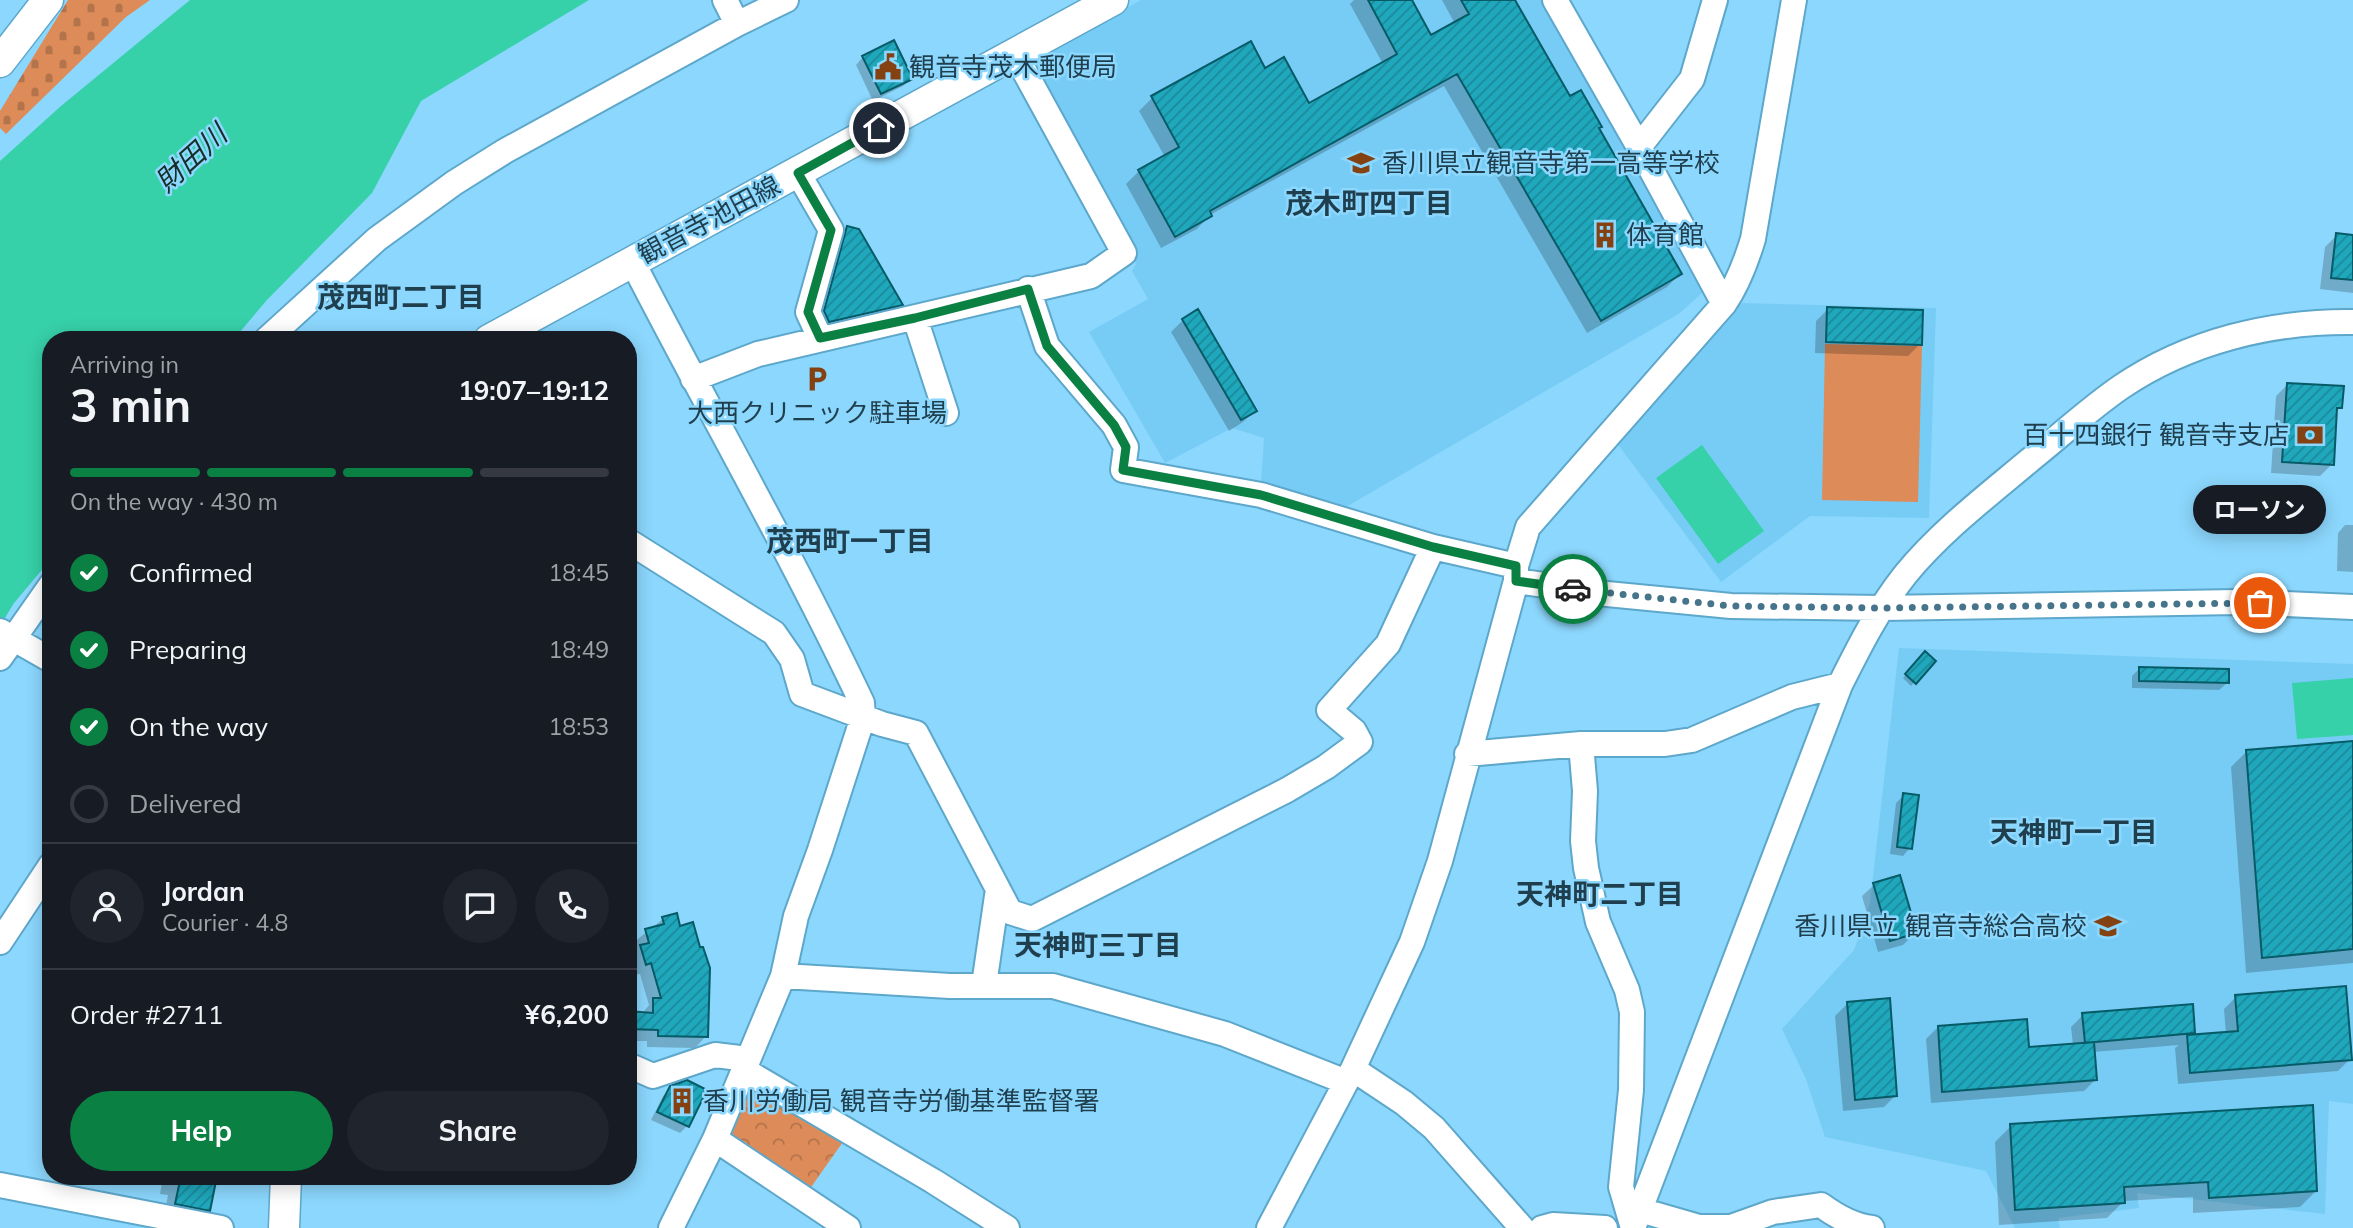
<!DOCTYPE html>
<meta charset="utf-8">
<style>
:root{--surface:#171b24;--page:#20242c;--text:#f1f3f6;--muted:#9ea1a6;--line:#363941;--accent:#0b8043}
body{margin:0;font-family:Mulish,"Noto Sans JP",sans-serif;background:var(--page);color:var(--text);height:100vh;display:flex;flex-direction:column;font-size:26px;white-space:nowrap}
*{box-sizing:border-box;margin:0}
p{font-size:23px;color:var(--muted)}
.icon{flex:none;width:38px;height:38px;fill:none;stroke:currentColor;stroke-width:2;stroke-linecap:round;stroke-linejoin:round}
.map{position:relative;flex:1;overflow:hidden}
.side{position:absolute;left:42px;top:331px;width:595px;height:854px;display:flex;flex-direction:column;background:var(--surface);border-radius:28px;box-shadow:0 4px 18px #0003}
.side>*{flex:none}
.pin{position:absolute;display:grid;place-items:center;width:60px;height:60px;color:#fff;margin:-30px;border:4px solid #fff;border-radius:50%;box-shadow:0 2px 7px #0007}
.courier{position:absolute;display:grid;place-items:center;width:70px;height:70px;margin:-35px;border:5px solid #0b8043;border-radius:50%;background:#fff;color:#222;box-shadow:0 2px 9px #0007}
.bubble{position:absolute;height:49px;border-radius:24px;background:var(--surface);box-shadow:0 4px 18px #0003;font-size:23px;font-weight:700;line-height:49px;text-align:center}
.head em{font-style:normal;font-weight:700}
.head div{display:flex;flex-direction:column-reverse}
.head{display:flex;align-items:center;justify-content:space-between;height:119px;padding:0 28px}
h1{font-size:46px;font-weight:700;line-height:52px}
.bar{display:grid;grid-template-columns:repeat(4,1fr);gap:10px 7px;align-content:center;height:84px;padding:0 28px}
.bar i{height:9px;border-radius:5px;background:var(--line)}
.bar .active{background:var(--accent)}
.bar p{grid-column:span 4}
.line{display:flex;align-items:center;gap:18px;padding:0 28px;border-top:2px solid var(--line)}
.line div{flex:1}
.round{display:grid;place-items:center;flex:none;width:74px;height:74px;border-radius:37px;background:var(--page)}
ol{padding:0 28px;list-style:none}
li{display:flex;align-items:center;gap:21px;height:77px}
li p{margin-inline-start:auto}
li .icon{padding:7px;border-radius:50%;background:var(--accent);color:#fff;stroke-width:4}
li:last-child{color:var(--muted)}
li i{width:38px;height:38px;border:4px solid var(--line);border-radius:50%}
.cta{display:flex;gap:14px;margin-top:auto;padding:14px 28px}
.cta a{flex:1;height:80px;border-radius:42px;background:var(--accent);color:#fff;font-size:28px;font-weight:700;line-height:80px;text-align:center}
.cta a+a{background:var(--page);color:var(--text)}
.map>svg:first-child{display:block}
.built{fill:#77ccf6}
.forest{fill:url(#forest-crowns)}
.cemetery{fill:url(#cemetery-stones)}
.pitch{fill:#dd8b58}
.water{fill:#36d0a9}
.shadow{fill:#0003}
.building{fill:url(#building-hatch);stroke:#075b67;stroke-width:2}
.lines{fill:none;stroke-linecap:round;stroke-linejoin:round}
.minor-casing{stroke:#5da7cb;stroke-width:28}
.major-casing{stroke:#5da7cb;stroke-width:33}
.minor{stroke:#fff;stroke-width:24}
.major{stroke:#fff;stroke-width:30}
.done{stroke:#45748b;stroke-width:7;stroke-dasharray:0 12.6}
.route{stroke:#0b8043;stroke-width:9}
.labels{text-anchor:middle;stroke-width:5;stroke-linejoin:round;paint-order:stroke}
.poi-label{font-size:26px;fill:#1f3f4e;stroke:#8cd7fd;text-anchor:start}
.street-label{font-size:26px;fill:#1f3f4e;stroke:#8cd7fd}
.water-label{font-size:28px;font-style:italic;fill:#162e27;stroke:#8cd7fd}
.neighbourhood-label{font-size:28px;font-weight:bold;fill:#1f3f4e;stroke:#8cd7fd}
</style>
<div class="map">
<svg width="2353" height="1228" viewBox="0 0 2353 1228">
<defs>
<pattern id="forest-crowns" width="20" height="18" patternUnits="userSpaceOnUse" patternTransform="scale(1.75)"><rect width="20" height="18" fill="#dd8b58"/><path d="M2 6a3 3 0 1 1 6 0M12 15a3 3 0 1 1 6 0" fill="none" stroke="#b3734b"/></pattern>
<pattern id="cemetery-stones" width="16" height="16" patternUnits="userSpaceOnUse" patternTransform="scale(1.75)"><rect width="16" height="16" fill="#dd8b58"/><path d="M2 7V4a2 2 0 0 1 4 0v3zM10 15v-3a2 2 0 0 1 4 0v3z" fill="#b3734b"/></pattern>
<pattern id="building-hatch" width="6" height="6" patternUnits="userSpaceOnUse" patternTransform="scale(1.75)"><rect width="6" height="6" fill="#1fa7bc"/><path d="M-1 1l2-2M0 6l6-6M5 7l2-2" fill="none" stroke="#1b899b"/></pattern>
</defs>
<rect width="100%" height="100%" fill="#8cd7fd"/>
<path class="built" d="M1141,0H1545L1704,291L1680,313L1339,511L1261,484L1264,438L1232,428L1165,463L1089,332L1148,299L1132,271L1136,264L1026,62Z
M1742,303L1936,308L1929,518L1810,516L1721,582L1616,442Z
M1899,648L2353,664V1104L2329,1101L2325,1214L2137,1193L2139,1208L2058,1218L2060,1228H2015L1986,1171L1825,1137L1806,1079L1782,1029L1854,950L1870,903Z"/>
<path class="forest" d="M757,1091L845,1139L809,1190L727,1136L738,1095Z"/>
<path class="cemetery" d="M68,0H150L126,17L6,134L0,128V111Z"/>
<path class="pitch" d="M1825,344L1922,346L1918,502L1822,500Z"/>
<path class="water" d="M190,0H589L421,101L372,193L266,301L234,339L51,340V559L14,603L0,626V161L61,106Z
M1702,445L1764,531L1718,564L1656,478Z
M2353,678V735L2297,739L2292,683Z"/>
<path class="shadow" d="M1354,0H1414L1411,2L1431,37L1455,24L1442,0H1513L1569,98L1597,129L1680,274L1667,287L1587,333L1444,86L1210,215L1197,229L1161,248L1126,184L1139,171L1165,157L1139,111L1152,98L1265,70L1308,105L1383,64L1350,4Z
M863,57L911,79L903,86L873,101L856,65Z
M848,228L901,304L877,328L801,336L824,252Z
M2337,235L2353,237V293L2320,289L2325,247Z
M1828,309L1920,344L1908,356L1815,353L1816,321Z
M1183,320L1255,411L1243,422L1229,431L1171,332Z
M2288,384L2341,407L2335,413L2332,464L2320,476L2271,473L2276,396Z
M2345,525H2353V572L2337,571L2338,533Z
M1925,653L1934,661L1911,686L1903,678Z
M2140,668L2227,683L2219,690L2132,688V676Z
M2353,743V963L2246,973L2231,767L2247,751Z
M1904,795L1910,848L1903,856L1890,854L1896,803Z
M1874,885L1915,933L1903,945L1878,952L1862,896Z
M663,919L706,1036L695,1048L647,1047V1041H628V1014H642L649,1005L640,974L634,975L629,958L637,951L634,942Z
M2236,997L2350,1059L2338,1071L2178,1084L2175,1048L2179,1045L2093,1052L2096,1079L2084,1091L1931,1103L1926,1039L1938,1027L2027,1049L2073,1045L2071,1027L2083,1015L2194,1033L2190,1036L2226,1034L2224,1009Z
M1847,1004L1896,1095L1884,1107L1843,1111L1835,1016Z
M671,1088L687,1126L680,1133L651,1120L663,1096Z
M2011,1126L2316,1191L2300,1207L2193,1213V1197L2124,1201L2107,1218L1999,1225L1995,1142Z
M163,1176H209L208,1210L196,1222L164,1216L168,1195L160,1194Z"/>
<path class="building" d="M1368,0H1412L1431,35L1469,14L1461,0H1515L1570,96L1581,90L1602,127L1599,128L1682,274L1601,321L1457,74L1210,211L1212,216L1175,237L1138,170L1179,147L1151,96L1251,41L1265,68L1284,57L1309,103L1397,54Z
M894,40L913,79L881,94L862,56Z
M847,226L859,229L903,305L829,322L824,311Z
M2336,233L2353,235V280L2331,278Z
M1827,307L1923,310L1922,345L1826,342Z
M1198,309L1257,411L1241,420L1182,319Z
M2287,383L2344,386L2342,408H2337L2334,465L2282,462Z
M1925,651L1936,661L1916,684L1905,674Z
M2139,667L2229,669V683L2139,681Z
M2353,741V949L2262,958L2246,750Z
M1903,793L1919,795L1912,849L1897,847Z
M1900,875L1917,933L1890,941L1873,883Z
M677,913L680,926L693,922L700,947H703L710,968L708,1037L658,1036V1030L628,1029V1011L653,1013V998H661L651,963L646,965L640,945L649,943L645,929L664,924L662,917Z
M2346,986L2352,1060L2190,1073L2187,1035L2238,1031L2235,995Z
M1890,998L1897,1096L1855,1100L1847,1002Z
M2193,1004L2195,1033L2085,1043L2082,1013Z
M2027,1019L2029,1047L2094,1042L2097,1080L1942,1092L1938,1026Z
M687,1080L707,1090L689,1127L657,1112L670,1086Z
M2313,1105L2317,1191L2209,1198L2208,1182L2124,1187L2125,1203L2015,1210L2010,1124Z
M181,1176H217L210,1211L175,1204Z"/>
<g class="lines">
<g class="minor-casing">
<path id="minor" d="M725,0L737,24
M1555,0L1639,147L1724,304
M1639,147L1692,79L1715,0
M798,173L831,230L808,312L820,338
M632,261C708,409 791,553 862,703L863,717L820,850L796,916L783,976L715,1139L671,1228
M1028,289L1047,346L1114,425L1126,447L1123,470L1261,495L1433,547L1516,566
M915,318L946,413
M266,340L377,239L454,183L505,151L737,24L786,0
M693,379L758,354L1091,276L1124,253L1015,54
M628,541L774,633L792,659L802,694L882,724L916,733L1010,912L1032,919L1287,790L1326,767L1360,742L1354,731L1329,710L1388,644L1433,547
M1516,581L1607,594L1731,606L1882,608L2237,602L2353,607
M0,631L51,660
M0,658L51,585
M1581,744L1585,791L1583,841L1586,868L1598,922L1627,990L1632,1012L1631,1090L1621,1187L1633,1228
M1467,754L1581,744H1665L1692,740L1792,697L1840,685
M0,942L51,865
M783,976L950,986H1053L1225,1034L1346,1082
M984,985L998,889
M628,1065L653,1076L715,1055L748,1059
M1353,1069L1404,1103L1434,1128L1522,1228
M744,1070L933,1181L1007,1228
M715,1139L848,1228
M0,1185L221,1228
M1640,1210L1699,1227H1731L1773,1212L1821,1205C1836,1216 1853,1226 1872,1228
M1269,1228L1353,1069L1412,942L1440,861L1516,581V566L1528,527L1724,304C1738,284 1746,262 1753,239L1794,0
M1542,1228L1553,1225L1605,1228
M1633,1228L1840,685C1859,647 1878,609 1905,575C1940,532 1987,496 2030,460C2060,436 2089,409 2121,387C2189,341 2272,321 2353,322"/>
</g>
<g class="major-casing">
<path id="major" d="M0,62L48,0
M489,340L1113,0
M284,1228L286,1176"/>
</g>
<use href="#minor" class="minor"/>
<use href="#major" class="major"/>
</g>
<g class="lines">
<path class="done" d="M1573,589L1731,606L1882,608L2260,603"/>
<path class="route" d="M879,128L798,173L831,230L808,312L820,338L915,318L1028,289L1047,346L1114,425L1126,447L1123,470L1261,495L1433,547L1516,566V581L1573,589"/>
</g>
<defs>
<g id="civic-bare" transform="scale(2.1)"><path d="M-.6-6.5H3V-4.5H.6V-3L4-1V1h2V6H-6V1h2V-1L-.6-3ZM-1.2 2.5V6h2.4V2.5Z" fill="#844111" stroke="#8cd7fd" stroke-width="2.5" paint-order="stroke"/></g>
<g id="school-bare" transform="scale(2.1)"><path d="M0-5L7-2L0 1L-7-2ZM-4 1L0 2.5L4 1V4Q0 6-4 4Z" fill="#844111" stroke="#8cd7fd" stroke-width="2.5" paint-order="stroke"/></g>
<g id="building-bare" transform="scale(2.1)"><path d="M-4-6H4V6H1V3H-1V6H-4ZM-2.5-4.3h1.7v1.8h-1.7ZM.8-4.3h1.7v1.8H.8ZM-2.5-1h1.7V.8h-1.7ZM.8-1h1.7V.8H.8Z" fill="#844111" stroke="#8cd7fd" stroke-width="2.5" paint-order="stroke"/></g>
<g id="parking-bare" transform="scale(2.1)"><path d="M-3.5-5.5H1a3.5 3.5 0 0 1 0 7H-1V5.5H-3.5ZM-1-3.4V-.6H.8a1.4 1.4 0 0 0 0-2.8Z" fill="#844111" stroke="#8cd7fd" stroke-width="2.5" paint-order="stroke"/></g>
<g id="bank-bare" transform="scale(2.1)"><path d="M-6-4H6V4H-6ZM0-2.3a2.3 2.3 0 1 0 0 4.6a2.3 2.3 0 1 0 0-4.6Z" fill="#844111" stroke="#8cd7fd" stroke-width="2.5" paint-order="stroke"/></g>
</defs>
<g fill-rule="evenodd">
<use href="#civic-bare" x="888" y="67"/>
<use href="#school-bare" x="1361" y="163"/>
<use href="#building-bare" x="1605" y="235"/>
<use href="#parking-bare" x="817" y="379"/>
<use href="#bank-bare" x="2310" y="435"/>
<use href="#school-bare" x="2108" y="926"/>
<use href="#building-bare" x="682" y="1101"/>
</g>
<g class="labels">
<g class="poi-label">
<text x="909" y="76">観音寺茂木郵便局</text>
<text x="1382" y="172">香川県立観音寺第一高等学校</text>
<text x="1626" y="244">体育館</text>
<text x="817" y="422" text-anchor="middle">大西クリニック駐車場</text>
<text x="2289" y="444" text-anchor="end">百十四銀行 観音寺支店</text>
<text x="2087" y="935" text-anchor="end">香川県立 観音寺総合高校</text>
<text x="703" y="1110">香川労働局 観音寺労働基準監督署</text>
</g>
<g class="street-label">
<text transform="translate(709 220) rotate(-28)" y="9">観音寺池田線</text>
</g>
<g class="water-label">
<text transform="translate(191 158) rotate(-42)" y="10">財田川</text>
</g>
<g class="neighbourhood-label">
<text x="1369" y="213">茂木町四丁目</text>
<text x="401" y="307">茂西町二丁目</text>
<text x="850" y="551">茂西町一丁目</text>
<text x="2074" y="842">天神町一丁目</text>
<text x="1600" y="904">天神町二丁目</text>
<text x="1098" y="955">天神町三丁目</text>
</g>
</g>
</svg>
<div class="pin" style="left:2260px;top:603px;background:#ea580c"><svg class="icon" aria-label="bag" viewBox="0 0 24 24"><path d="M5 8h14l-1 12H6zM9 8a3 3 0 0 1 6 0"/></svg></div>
<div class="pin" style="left:879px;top:128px;background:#1f2937"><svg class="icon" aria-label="home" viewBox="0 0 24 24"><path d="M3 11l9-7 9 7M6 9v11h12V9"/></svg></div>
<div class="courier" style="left:1573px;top:589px"><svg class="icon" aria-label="car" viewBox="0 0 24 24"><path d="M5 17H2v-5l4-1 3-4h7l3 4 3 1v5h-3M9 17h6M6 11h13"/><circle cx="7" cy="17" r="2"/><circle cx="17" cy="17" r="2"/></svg></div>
<div class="bubble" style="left:2193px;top:485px;width:133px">ローソン</div>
<section class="side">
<div class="head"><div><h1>3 min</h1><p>Arriving in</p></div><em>19:07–19:12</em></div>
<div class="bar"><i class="active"></i><i class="active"></i><i class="active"></i><i></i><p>On the way · 430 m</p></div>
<ol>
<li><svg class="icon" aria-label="check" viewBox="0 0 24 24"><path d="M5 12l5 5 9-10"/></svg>Confirmed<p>18:45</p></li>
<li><svg class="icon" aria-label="check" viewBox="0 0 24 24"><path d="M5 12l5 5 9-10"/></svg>Preparing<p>18:49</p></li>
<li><svg class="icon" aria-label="check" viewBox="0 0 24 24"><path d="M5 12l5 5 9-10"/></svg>On the way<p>18:53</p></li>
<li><i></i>Delivered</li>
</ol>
<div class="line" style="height:126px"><a class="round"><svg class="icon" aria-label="person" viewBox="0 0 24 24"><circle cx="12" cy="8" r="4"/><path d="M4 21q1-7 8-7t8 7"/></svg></a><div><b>Jordan</b><p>Courier · 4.8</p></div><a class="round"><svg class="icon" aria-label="chat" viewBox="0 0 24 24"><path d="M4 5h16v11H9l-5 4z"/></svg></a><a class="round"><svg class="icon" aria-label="phone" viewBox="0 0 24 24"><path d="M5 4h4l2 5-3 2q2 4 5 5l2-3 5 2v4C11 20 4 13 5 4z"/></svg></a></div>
<div class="line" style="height:91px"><div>Order #2711</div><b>¥6,200</b></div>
<div class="cta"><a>Help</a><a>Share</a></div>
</section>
</div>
